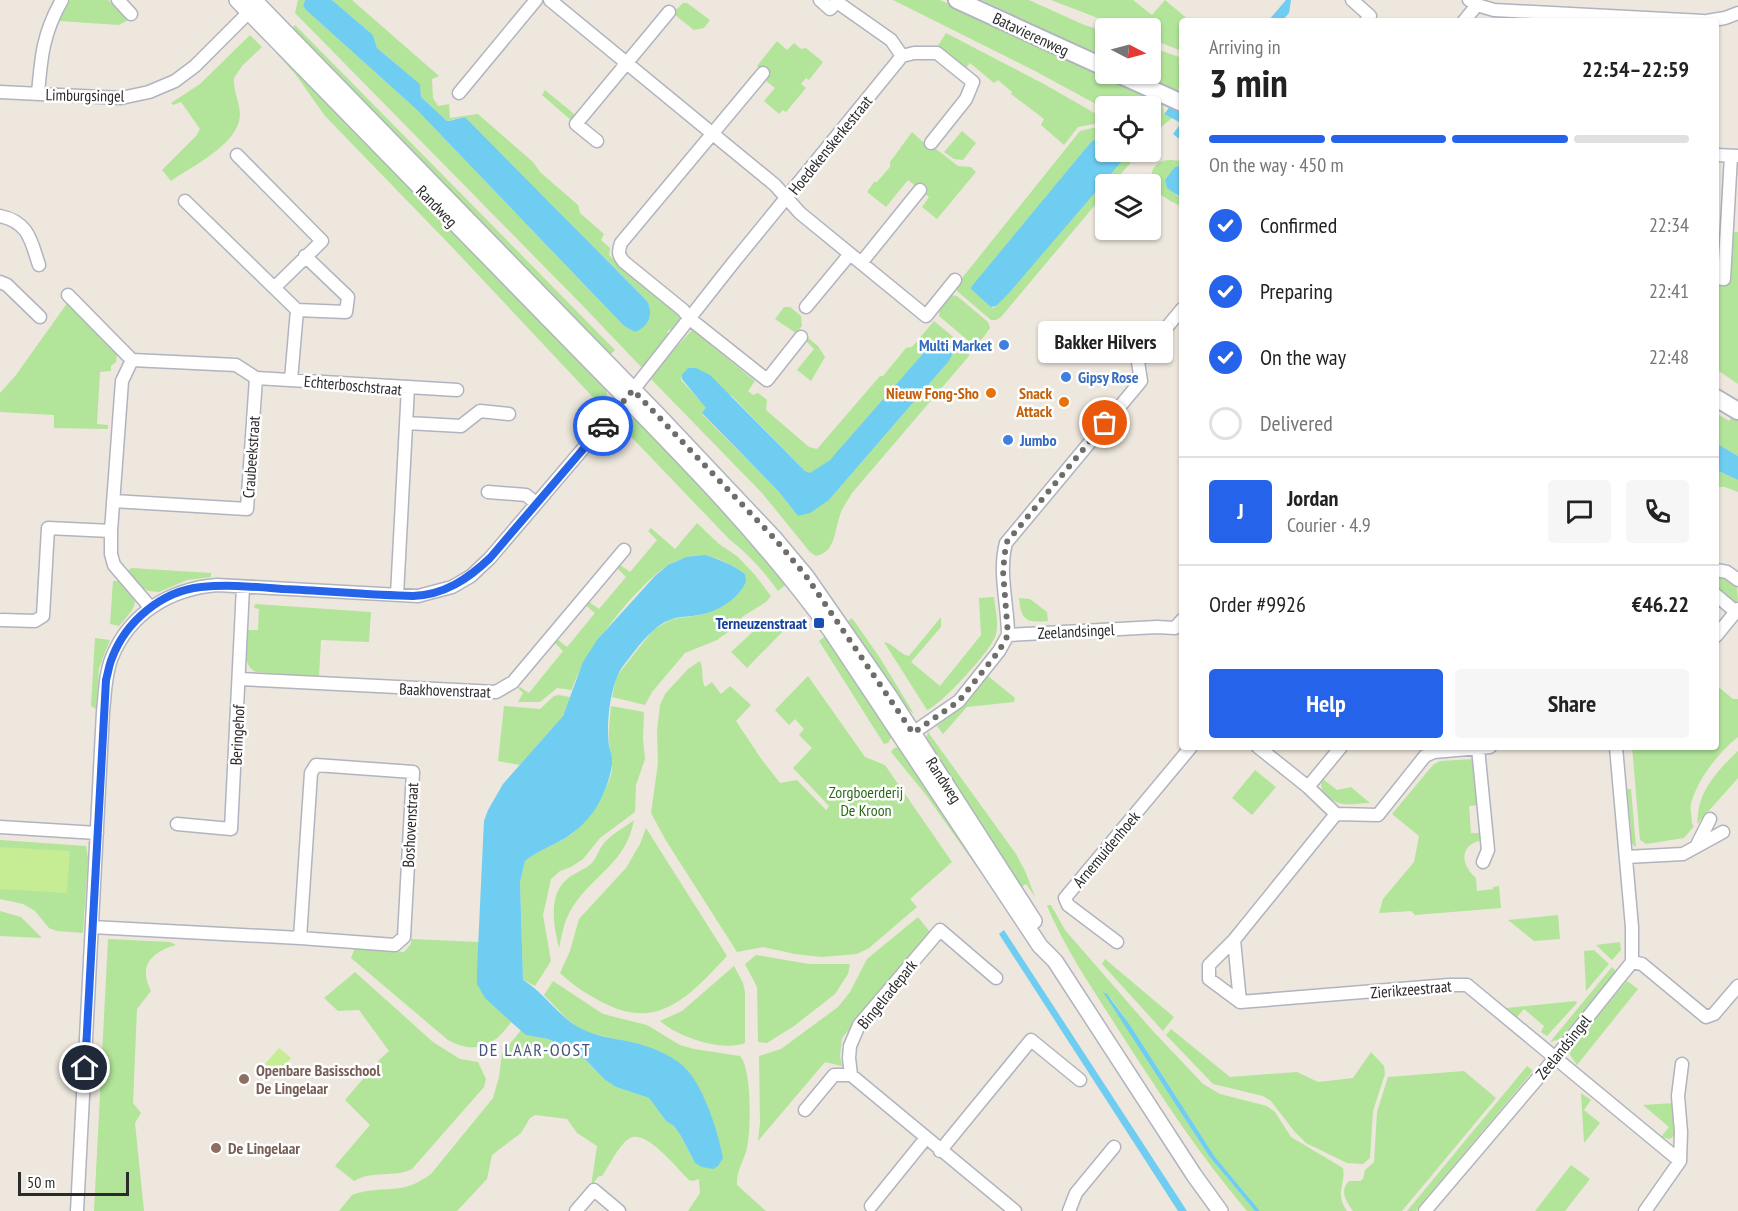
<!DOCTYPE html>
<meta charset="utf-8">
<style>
:root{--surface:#fff;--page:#f6f6f6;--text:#222;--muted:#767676;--line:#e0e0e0;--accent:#2563eb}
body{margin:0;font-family:"PT Sans Narrow",sans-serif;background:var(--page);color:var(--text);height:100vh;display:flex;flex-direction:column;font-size:22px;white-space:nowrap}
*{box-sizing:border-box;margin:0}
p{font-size:20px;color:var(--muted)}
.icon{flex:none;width:33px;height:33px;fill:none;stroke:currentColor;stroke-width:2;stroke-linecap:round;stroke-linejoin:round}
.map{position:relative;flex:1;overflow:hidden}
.details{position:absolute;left:1179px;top:18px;width:540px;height:732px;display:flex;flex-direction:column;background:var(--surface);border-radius:6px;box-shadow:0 2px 4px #0004}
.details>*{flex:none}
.needle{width:39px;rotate:96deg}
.tools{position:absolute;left:1095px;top:18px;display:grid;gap:12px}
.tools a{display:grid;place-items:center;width:66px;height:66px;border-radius:6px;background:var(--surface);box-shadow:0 2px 4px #0004;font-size:30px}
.scale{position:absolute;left:18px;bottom:15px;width:111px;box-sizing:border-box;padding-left:6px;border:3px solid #2b2b2b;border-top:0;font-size:16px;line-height:21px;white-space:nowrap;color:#2b2b2b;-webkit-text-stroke:4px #fff;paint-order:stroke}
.pin{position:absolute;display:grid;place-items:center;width:51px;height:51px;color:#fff;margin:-26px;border:3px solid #fff;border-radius:50%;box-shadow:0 2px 6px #0007}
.courier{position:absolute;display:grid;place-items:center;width:60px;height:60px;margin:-30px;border:4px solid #2563eb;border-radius:50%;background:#fff;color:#222;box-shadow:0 2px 8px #0007}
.bubble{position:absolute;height:42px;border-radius:6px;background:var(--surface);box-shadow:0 2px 4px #0004;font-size:20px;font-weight:700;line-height:42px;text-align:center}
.headline em{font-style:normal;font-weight:700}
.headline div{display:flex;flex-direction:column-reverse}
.headline{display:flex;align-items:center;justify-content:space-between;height:102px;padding:0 30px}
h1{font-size:39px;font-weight:700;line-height:45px}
.bar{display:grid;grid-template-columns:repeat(4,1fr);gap:9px 6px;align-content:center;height:72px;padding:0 30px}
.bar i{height:8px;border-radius:4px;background:var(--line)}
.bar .selected{background:var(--accent)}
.bar p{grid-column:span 4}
.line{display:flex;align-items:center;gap:15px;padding:0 30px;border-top:2px solid var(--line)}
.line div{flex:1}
.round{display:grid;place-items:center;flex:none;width:63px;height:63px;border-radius:6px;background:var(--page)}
ol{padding:0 30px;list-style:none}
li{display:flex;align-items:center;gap:18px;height:66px}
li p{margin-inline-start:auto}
li .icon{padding:6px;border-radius:50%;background:var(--accent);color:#fff;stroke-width:4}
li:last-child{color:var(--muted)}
li i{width:33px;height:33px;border:3px solid var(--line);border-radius:50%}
.action{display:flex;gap:12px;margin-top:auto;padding:12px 30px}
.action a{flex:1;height:69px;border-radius:6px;background:var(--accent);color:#fff;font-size:24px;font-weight:700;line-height:69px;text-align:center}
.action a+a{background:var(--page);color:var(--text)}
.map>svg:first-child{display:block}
.green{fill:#b2e599;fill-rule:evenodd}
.pitch{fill:#c6ec94}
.water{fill:#6fcdf1}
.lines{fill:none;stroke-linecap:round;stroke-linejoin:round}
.minor-casing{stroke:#b1b4bf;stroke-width:15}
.tertiary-casing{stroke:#b1b4bf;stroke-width:18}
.secondary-casing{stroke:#b1b4bf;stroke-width:20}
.minor{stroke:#fff;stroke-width:12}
.tertiary{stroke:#fff;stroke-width:15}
.secondary{stroke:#fff;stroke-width:16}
.done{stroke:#6f6d69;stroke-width:6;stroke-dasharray:0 10.8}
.route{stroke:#2563eb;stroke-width:8}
.shop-dot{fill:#3f7fe0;stroke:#fff;stroke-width:2}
.food-dot{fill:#e8710a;stroke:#fff;stroke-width:2}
.transit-dot{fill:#1a4fb4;stroke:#fff;stroke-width:2}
.education-dot{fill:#8d6e63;stroke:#fff;stroke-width:2}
.labels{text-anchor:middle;stroke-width:5;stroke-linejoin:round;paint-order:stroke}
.street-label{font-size:16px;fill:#2b2b2b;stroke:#fff}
.shop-label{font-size:16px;font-weight:bold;fill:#366cbe;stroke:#fff;text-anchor:start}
.food-label{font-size:16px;font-weight:bold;fill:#c56008;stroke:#fff;text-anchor:end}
.transit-label{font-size:16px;font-weight:bold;fill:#164399;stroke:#fff;text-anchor:end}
.park-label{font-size:16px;fill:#296b19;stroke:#fff}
.education-label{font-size:16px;font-weight:bold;fill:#785e54;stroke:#fff;text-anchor:start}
.neighbourhood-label{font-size:18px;letter-spacing:1.5px;fill:#4a537d;stroke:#fff}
</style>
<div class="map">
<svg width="1738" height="1211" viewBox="0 0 1738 1211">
<rect width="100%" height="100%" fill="#ede7dd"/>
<path class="green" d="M70,0H108L128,20L119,25L59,21Z
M298,0H305L303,6L306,10L416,109L624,326L635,332C649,325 654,315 647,301L466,118H459L447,121L421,97L420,84L377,48L373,35L332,0H352L439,76L432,79L433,98L438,106L449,104L450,118L478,114L533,162L540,172L578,205L580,213L604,234L601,240L610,248L609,255L625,271L682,317L673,332L670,329L667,332L670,335L644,370L584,307L295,13Z
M893,0H940L1130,88L1163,105L1164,114L1172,118L1153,134L1151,133L1150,106H1106L1105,109L1035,71Z
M982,0H1029L1082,24L1105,32V58Z
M1051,0H1133L1152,15L1165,0L1190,21H1182V51L1151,39L1150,28H1124Z
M683,3H687L710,20L704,28L694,30L675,15V11Z
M295,25L615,350L607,358L289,31Z
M946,33L1042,83L1105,119V122L1078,127L1064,145L1041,125L1044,119L1011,94L1012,92L998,80L994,83L970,63L965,69L937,47Z
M250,35L262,47L242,66L234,78C233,91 240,103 240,115C239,144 192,166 171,181L162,170L196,136L200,129L181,102L173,105L171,103L200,84Z
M777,41L787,50L794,43L801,49L806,48L823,62L809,80L806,78L801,84L806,88L786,112L783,110L779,114L764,101L775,88L766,81L769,76L757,66Z
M274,44L603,382C608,392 609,400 604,409L452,247L325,116L296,75L271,47Z
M1151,47L1182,58V89L1175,91L1138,74H1150Z
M545,90L573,113L577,119L573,122L542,95Z
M1105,125V137H1099L1091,142L973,291L993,308L996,306L1122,161L1123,152H1140L1112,184H1106L1105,193L1001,317L996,320H991L957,291L958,283L1080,131Z
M962,131L976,143L963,160L954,159L944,152Z
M912,132L923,142H927L958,166L971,167L976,172L937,219L922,207L929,197L908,180L886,207L867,192L874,182H877L890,167V162Z
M1171,160L1182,161V165L1175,167L1176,195L1182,198V207C1175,203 1166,199 1160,194C1146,181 1149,160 1171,160Z
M1735,232H1738V384L1716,369C1716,335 1710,256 1735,232Z
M951,295L957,296L988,322L990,328C985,335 979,346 970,342L939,316L940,307Z
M68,302L117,353L116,362L111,366V371L100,372L97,424L108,425V429L54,428V415L0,412V393L16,375Z
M784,307H790L801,316L802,326L796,333L775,319Z
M934,321L969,350V356L852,493C848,500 842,508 840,515C834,531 836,552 816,556L810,552L762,493L651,379L650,376L692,330L695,329L702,333L700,336L755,381L748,391L753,395L758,393L767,400L766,410L809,447L817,449L880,376H883L906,348L912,347ZM934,341H945L949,361L829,500L798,516L779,492L702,414L707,408L681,380L682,375L732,396L805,471L810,474L830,460L845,445Z
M807,337L818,346L825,357L811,381L797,370L814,349L806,341Z
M1716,413L1729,421L1733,415L1738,418V456L1716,443Z
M627,417L640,421L790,581L778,591C764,571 748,554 729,539L617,422Z
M1716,470L1738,480V492L1725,487H1716Z
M697,523L719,544L737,556L755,575L771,596L766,602L742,617L728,632L717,640L685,653L652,692L645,705L612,697L616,677L653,630L672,619L701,615L744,574C732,566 718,556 703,556C691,555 678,559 667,566C636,586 582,655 572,690L557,688L540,702H518L523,693L518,688L520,687L529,693L563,651L555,643L557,639L567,647L595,613L585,605L588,601L599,609L626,577L617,568L620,565L630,572L657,540L648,531L651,528L675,549Z
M131,568L211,573V577L187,580L159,592L149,591L142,588L128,571Z
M1723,575L1737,588L1738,600L1735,604L1716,588V577Z
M113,581H121C142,604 137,604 119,626L110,624Z
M994,597C995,608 999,623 996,634C994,648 940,706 927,710L884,642C894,644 899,654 909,656L941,617V627L911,662L940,686L981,635L979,598Z
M1019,598L1030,599L1047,612L1048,621C1027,623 1021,621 1019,598Z
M255,604L371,612L369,642L321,640L319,677L256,672C241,665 246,644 247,630H258L259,609L254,608Z
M852,618L880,658L914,714L905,707L845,623Z
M786,619L790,624L747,668L731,652L757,628Z
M828,634L894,733L888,743L884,744L819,641Z
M95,638L110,640L99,668L96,709L91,706Z
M700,661C704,671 701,679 705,687L712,682L721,694L730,686L751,705L736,721L762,760L780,783L797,780L826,810L829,806L793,768L812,748L799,735L804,729L795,719L789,725L775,710L808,676L865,757L885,765L952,862L910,899L917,907L869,948L857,954L822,957L795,954L763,947L737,952L665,839L651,813L658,763L657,731L660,705L665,694L688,669Z
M988,676L1015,698L1014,702L967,707L943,734L937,726L965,704Z
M1716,685L1733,699H1738V737C1719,752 1700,776 1692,800C1689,808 1692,816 1692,824L1694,826L1684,838L1646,844L1640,840L1632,747H1716Z
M559,695L570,697L563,716L520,765L498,761L504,706L540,709L554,696Z
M611,706L644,712L643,739L645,759L636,785L635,812L600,838L583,859L571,867L560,871L551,879L543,915L551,961L535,986L523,980L520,882L525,861C538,850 554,846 569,836C585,826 605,794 611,775C614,764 610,754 609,743C608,731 610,718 611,706Z
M928,732L1016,854L1026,873L1035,897L1026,884L1020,888L928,749L926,739Z
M900,747L1002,898L1000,900L926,795L891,752L894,748Z
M1738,751V778L1697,824C1698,816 1698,808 1701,800C1707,782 1724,764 1738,751Z
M1473,759L1475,763L1479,805L1469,806L1471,833H1482V840C1459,845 1460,864 1476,878L1477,891L1493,889V887L1499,886L1501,908L1415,915L1411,911L1379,913L1383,899L1414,862L1419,836L1392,814L1433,765L1440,761Z
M1255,770L1276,787L1252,815L1232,798Z
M1323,779L1337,790L1351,787L1370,803C1348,804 1337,809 1322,790L1321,784Z
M1627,789H1631L1636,847L1630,842L1627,834L1631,830Z
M634,820C626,864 593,874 572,908C564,920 562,935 559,948C554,928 548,897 565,881C572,873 584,871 592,863C597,857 599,849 604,843C612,834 625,827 634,820Z
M646,828L727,956C691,994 660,1031 606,1004C589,996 574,986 560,973L570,951L579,919L626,868L640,844Z
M0,840L86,846L88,858L83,933L57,931L49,928L35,911L23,904L0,899Z
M1048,905H1051L1065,930L1152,1030L1203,1084L1220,1094L1267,1106L1275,1112L1291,1137L1343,1168C1346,1186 1334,1192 1347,1211H1260L1215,1157L1130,1025L1112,1000L1104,992L1209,1156L1255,1211H1247C1201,1157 1163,1099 1125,1040C1097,995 1068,955 1047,906Z
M0,911L21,917L42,938L0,936Z
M1558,915L1560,939L1534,941L1508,920Z
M918,917L930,932L842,1038L840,1056L842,1066L825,1062L758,1141L760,1123L759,1056L781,1049L838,1007L850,992L867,959Z
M108,939L170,942L176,945C151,952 138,966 151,991L137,1009L133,1103L141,1113L135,1123L144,1211H94Z
M411,939L479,942C476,990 476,989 511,1022C495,1046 475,1055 448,1040L351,958L355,948L404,952L411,944Z
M1620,942L1621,950L1612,960L1596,945Z
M1594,950L1609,964L1586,991L1584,951Z
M756,955L809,964H850L848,974L835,994L794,1026L767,1043L758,1042L757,987L745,964Z
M1105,959L1174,1017L1163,1031L1102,964Z
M734,966L743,983L745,992V1043C722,1052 678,1037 660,1021L682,1011Z
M1612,967L1617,972L1560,1039L1550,1042Z
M355,972L433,1042L460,1059L478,1062L486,1079L484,1087L412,1169C394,1178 372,1170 354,1181L335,1166L370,1125L345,1100L380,1059L389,1051L359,1010L338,1011L324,998Z
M553,981L603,1014L647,1025L680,1045L694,1049L740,1056C752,1069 751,1130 747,1148C744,1160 736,1172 737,1185L766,1211H688L700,1193L699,1179L693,1181L689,1180C678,1170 647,1129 630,1138C620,1143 609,1166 602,1176H599L591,1186L597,1146L577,1133L567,1119L535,1115L530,1118L521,1133L492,1155L487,1179L457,1211H339L352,1195L358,1193C389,1185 401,1196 431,1174L493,1098L499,1077L502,1054L521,1030L527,1035L548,1039L567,1047L587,1061L605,1080L616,1087L649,1098L666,1121L674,1126L681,1136L695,1163L723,1158L716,1130L658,1051L640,1045L590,1033L579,1028L567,1019L544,995Z
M1627,981L1638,989L1577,1065L1570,1055L1571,1048Z
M1576,1001L1577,1003L1547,1036L1541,1032L1544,1026L1524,1009L1517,1017L1506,1008Z
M1171,1029L1230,1077L1297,1072L1318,1082L1353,1078L1371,1052L1384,1066L1385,1074L1373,1111L1370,1158L1363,1164L1347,1163L1306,1143L1294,1131L1271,1101L1263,1096L1213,1084L1166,1035Z
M1527,1066L1533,1071L1416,1211H1407Z
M1464,1071L1496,1098L1402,1211H1353C1346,1201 1339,1191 1349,1181H1360L1363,1179L1365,1170L1374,1162L1377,1112L1388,1077Z
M1581,1093L1591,1100L1584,1110L1600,1123L1584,1143Z
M1674,1103L1677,1133L1670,1139L1661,1137L1669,1127L1643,1105Z
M1571,1165L1590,1179L1565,1211H1535Z"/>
<path class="pitch" d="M0,847L70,851L67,893L0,889Z
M279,1048L291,1058L276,1076L264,1065Z"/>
<path class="water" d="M305,0H332L373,35L377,48L420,84L421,97L447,121C454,121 459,117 466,118L647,301C654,314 649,327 635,332L624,326L416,109L306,10L303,6Z
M1286,0H1291L1289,13L1282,21H1268Z
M1182,92V141L1173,134L1181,123L1164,114Z
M1099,137H1105L1106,152H1123L1122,161L1009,293L996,306L991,307L973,291L971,289L972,286L1091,142Z
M1182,165V198L1167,188L1165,180L1175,167Z
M938,339L945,341L947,339L950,341L949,344L953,353L949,361L829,500L810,513L798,516L779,492L702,413L706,408L682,379V375L688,368H696L710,375L805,471L810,473L830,460L934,341Z
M1716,443L1738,456V480L1716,470Z
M704,555C720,559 732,565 745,574L746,582C737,600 719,611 699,615C690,617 680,616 672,619C650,627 637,649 623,666C610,683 606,725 609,746C610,751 612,755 612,760C613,773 602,800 594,811C585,823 574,834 560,841C548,848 536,852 525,861L520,882L523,980C545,993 559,1018 582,1029C600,1038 621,1039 639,1044C656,1049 676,1057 687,1070C704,1088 719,1134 723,1158L718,1166L713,1169L702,1167L695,1163L681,1136L674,1126L666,1121L649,1098L616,1087L605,1080L587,1061L567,1047L548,1039L526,1035L511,1022L485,998L477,984V970L483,841L484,821L488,810L503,784L563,716L583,662L597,640L655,576L668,565L686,557Z
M1004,930L1187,1211H1178L999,934Z
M1103,992L1107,994L1130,1025L1215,1157L1260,1211H1255L1209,1156Z"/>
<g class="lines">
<g class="minor-casing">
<path id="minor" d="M118,0L131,14
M550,0L775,185L800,213L926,316L955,280
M1352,0L1370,16L1366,21
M1469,0L1477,5L1494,10L1703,21
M1464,21L1477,5
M1707,21L1725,18L1738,13
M902,56L914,53H937L973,82L966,99L931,143
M763,73L621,243C618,252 618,255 624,262L683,310L690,319L767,380L801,337
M0,92L121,98L149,92L175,81L195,66L254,7
M459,93L536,0
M38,94C41,57 43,33 62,0
M597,141L576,124L669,12
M237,155L322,241L275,287
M1716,155L1738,156
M185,201L297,310L291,380
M0,216C29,222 31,241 39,265
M861,263L920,190
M1716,278L1724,279L1731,156
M0,282L7,285L40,317
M68,295L132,360L122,381L111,531V554L114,565L150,607
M806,307L850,254
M297,310L346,312L348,297L305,256
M132,360L236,365L256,378L408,387L397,595
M408,387L457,390
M407,423L461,426L480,411L509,414
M488,492L526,495L536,503
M113,501L247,509L256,378
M1716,570L1727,572L1738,580
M1716,595L1736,612
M2,620L35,621L43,616L48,528L111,531
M1008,635C1008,605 998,572 1006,543L1141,381L1138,362L1182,309
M1008,635L1157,627L1175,628L1182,620
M1716,636L1738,609
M239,679L496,692L513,682L624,550
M907,737L959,701L999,651L1008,635
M1258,747L1308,787L1336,814L1378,815L1425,756L1434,752L1490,747
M1478,748L1488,850L1483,862
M316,765L413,772L404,937L395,945L300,938L311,773Z
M1308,787L1341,747
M1336,814L1234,940L1209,965V979L1240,1002L1449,985H1467L1680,1161
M177,824L231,829L243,587
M0,827L97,833
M1696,847L1710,819
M1626,857L1683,854L1723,832
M92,927L300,938
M1234,940L1240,1002
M1117,942L1068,905L1065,898L1191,747
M1632,962L1642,964L1706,1017L1714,1014L1738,986
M851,1075L1015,1211
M805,1110L834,1075H851L849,1058L850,1046L859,1025L940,930L996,978
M940,1151L1031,1040L1080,1080
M871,1206L926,1138
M77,1211L103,712C105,694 105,674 112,657C130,613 170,589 217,585L418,596L452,587L471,576L490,558L633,390L733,263L902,56L891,40L837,2L830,9L820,0
M576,1211L594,1190L619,1211
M1069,1211L1076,1193L1114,1147
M1425,1211L1555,1058L1632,962V927L1616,747
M1645,1211L1680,1161L1681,1132L1678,1096L1682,1064"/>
</g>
<g class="tertiary-casing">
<path id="tertiary" d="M237,0C348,114 459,228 570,341C661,434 755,526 831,631L1040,946L1055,961L1194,1175L1220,1211
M254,0L659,416L775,539L806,576L890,697L1034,921"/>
</g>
<g class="secondary-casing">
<path id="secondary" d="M957,0L1106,68
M1118,74L1182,103
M1716,398L1738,411"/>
</g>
<use href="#minor" class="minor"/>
<use href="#tertiary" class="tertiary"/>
<use href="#secondary" class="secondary"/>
</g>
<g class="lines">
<path class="done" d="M603,426L633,390L775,539L806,576L913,733L959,701L999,651L1008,635L1003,571L1006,543L1105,423"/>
<path class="route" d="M85,1068L106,680C108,673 109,665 112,658C126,621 162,591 201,587C229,584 257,587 284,589C327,591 370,595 413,596C444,595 468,579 490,558L603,426"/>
</g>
<g class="shop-dot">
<circle cx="1004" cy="345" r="6"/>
<circle cx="1066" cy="377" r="6"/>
<circle cx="1008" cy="440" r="6"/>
</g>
<g class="food-dot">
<circle cx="991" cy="393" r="6"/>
<circle cx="1064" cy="402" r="6"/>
</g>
<rect class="transit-dot" x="813" y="617" width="12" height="12" rx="3"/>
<g class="education-dot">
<circle cx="244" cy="1079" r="6"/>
<circle cx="216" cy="1148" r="6"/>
</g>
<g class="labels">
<g class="street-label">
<text transform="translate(1031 34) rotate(25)" y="6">Batavierenweg</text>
<text transform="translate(85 95) rotate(1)" y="6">Limburgsingel</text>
<text transform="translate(830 145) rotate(-51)" y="6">Hoedekenskerkestraat</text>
<text transform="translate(437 206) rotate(46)" y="6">Randweg</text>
<text transform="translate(353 385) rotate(5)" y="6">Echterboschstraat</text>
<text transform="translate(251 457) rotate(-86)" y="6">Craubeekstraat</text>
<text transform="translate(1076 631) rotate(-3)" y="6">Zeelandsingel</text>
<text transform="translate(445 690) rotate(2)" y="6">Baakhovenstraat</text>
<text transform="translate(237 735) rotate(-87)" y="6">Beringehof</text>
<text transform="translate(944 780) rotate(57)" y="6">Randweg</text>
<text transform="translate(410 825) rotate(-87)" y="6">Boshovenstraat</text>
<text transform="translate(1106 849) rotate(-50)" y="6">Arnemuidenhoek</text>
<text transform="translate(1411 989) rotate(-5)" y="6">Zierikzeestraat</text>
<text transform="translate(887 994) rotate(-51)" y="6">Bingelradepark</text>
<text transform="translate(1563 1047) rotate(-51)" y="6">Zeelandsingel</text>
</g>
<g class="shop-label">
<text x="992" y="351" text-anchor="end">Multi Market</text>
<text x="1078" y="383">Gipsy Rose</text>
<text x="1020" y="446">Jumbo</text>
</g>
<g class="food-label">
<text x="979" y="399">Nieuw Fong-Sho</text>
<text x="1052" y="399">Snack<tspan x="1052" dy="18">Attack</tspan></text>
</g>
<g class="transit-label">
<text x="807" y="629">Terneuzenstraat</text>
</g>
<g class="park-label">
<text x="866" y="798">Zorgboerderij<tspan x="866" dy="18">De Kroon</tspan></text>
</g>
<g class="education-label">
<text x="256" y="1076">Openbare Basisschool<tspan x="256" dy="18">De Lingelaar</tspan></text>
<text x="228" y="1154">De Lingelaar</text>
</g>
<g class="neighbourhood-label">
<text x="535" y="1056">DE LAAR-OOST</text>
</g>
</g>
</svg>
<div class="tools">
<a><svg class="needle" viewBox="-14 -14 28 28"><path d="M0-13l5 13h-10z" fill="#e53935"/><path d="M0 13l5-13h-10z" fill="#767676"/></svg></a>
<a><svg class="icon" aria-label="locate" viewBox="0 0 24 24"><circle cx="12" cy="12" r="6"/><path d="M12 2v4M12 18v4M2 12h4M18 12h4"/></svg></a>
<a><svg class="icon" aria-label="layers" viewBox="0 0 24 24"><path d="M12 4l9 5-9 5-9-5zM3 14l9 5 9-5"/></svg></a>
</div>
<div class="scale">50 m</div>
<div class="pin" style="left:1105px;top:423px;background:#ea580c"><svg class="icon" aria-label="bag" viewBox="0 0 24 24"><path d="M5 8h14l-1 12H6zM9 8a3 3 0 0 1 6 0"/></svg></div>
<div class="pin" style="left:85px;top:1068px;background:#1f2937"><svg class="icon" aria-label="home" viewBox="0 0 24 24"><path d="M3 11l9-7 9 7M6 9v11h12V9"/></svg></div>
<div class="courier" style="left:603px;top:426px"><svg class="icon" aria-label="car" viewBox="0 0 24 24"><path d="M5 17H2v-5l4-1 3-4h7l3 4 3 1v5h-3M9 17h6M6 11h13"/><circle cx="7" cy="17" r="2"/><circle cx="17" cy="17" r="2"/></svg></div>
<div class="bubble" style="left:1038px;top:321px;width:135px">Bakker Hilvers</div>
<section class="details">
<div class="headline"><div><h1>3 min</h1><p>Arriving in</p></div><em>22:54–22:59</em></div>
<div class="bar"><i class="selected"></i><i class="selected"></i><i class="selected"></i><i></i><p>On the way · 450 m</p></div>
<ol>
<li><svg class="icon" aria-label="check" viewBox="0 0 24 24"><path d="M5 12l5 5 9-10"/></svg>Confirmed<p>22:34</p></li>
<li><svg class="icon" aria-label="check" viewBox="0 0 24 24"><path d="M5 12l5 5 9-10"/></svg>Preparing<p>22:41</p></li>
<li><svg class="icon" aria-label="check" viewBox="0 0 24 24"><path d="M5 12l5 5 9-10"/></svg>On the way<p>22:48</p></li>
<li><i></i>Delivered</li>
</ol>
<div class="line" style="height:108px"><b class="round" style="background:var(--accent);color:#fff">J</b><div><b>Jordan</b><p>Courier · 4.9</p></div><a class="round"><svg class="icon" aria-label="chat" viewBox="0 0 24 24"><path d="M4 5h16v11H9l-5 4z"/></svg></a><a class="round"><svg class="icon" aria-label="phone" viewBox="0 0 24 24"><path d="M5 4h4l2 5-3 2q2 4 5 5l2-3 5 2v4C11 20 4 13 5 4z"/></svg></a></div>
<div class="line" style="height:78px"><div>Order #9926</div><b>€46.22</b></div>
<div class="action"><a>Help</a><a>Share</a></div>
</section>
</div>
